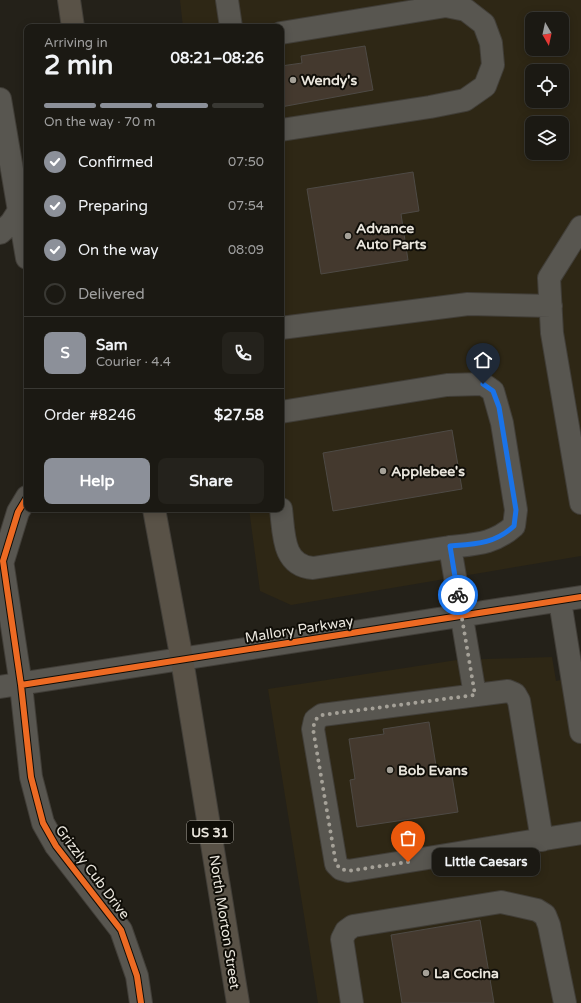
<!DOCTYPE html>
<meta charset="utf-8">
<style>
:root{--surface:#1b1913;--page:#24221c;--text:#f1f3f6;--muted:#a0a0a0;--line:#393833;--accent:#8c9099}
body{margin:0;font-family:"Varela Round",sans-serif;background:var(--page);color:var(--text);height:100vh;display:flex;flex-direction:column;font-size:15px;white-space:nowrap}
*{box-sizing:border-box;margin:0}
p{font-size:13px;color:var(--muted)}
.icon{flex:none;width:22px;height:22px;fill:none;stroke:currentColor;stroke-width:2;stroke-linecap:round;stroke-linejoin:round}
.map{position:relative;flex:1;overflow:hidden}
.details{position:absolute;left:24px;top:24px;width:260px;height:488px;display:flex;flex-direction:column;background:var(--surface);border-radius:8px;box-shadow:0 2px 10px #0003,0 0 0 1px var(--line)}
.details>*{flex:none}
.needle{width:26px;rotate:171deg}
.controls{position:absolute;left:525px;top:12px;display:grid;gap:8px}
.controls a{display:grid;place-items:center;width:44px;height:44px;border-radius:8px;background:var(--surface);box-shadow:0 2px 10px #0003,0 0 0 1px var(--line);font-size:20px}
.pin{position:absolute;display:grid;place-items:center;width:34px;height:34px;color:#fff;margin:-41px -17px;border-radius:50% 50% 50% 0;rotate:-45deg;box-shadow:0 0 4px #0007}
.pin .icon{rotate:45deg}
.courier{position:absolute;display:grid;place-items:center;width:40px;height:40px;margin:-20px;border:3px solid #1a73e8;border-radius:50%;background:#fff;color:#222;box-shadow:0 1px 5px #0007}
.bubble{position:absolute;height:28px;border-radius:8px;background:var(--surface);box-shadow:0 2px 10px #0003,0 0 0 1px var(--line);font-size:13px;font-weight:700;line-height:28px;text-align:center}
.head em{font-style:normal;font-weight:700}
.head div{display:flex;flex-direction:column-reverse}
.head{display:flex;align-items:center;justify-content:space-between;height:68px;padding:0 20px}
h1{font-size:26px;font-weight:700;line-height:30px}
.bar{display:grid;grid-template-columns:repeat(4,1fr);gap:6px 4px;align-content:center;height:48px;padding:0 20px}
.bar i{height:5px;border-radius:3px;background:var(--line)}
.bar .selected{background:var(--accent)}
.bar p{grid-column:span 4}
.line{display:flex;align-items:center;gap:10px;padding:0 20px;border-top:1px solid var(--line)}
.line div{flex:1}
.round{display:grid;place-items:center;flex:none;width:42px;height:42px;border-radius:8px;background:var(--page)}
ol{padding:0 20px;list-style:none}
li{display:flex;align-items:center;gap:12px;height:44px}
li p{margin-inline-start:auto}
li .icon{padding:4px;border-radius:50%;background:var(--accent);color:#fff;stroke-width:4}
li:last-child{color:var(--muted)}
li i{width:22px;height:22px;border:2px solid var(--line);border-radius:50%}
.cta{display:flex;gap:8px;margin-top:auto;padding:8px 20px}
.cta a{flex:1;height:46px;border-radius:8px;background:var(--accent);color:#fff;font-size:16px;font-weight:700;line-height:46px;text-align:center}
.cta a+a{background:var(--page);color:var(--text)}
.map>svg:first-child{display:block}
.built{fill:#2e2715;fill-rule:evenodd}
.building{fill:#44392e;stroke:#4e4a45}
.lines{fill:none;stroke-linecap:round;stroke-linejoin:round}
.minor-casing{stroke:#413e38;stroke-width:24}
.major-casing{stroke:#413e38;stroke-width:24}
.minor{stroke:#585650;stroke-width:22}
.major{stroke:#595247;stroke-width:22}
.cycleway-casing{stroke:#0f0d07;stroke-width:8}
.cycleway{stroke:#ed6a23;stroke-width:6}
.done{stroke:#a5a198;stroke-width:4;stroke-dasharray:0 7.2}
.route{stroke:#1a73e8;stroke-width:5}
.poi-dot{fill:#a5a198;stroke:#0f0d07;stroke-width:1.5}
.labels{text-anchor:middle;stroke-width:4;stroke-linejoin:round;paint-order:stroke}
.shield{fill:#0f0d07;stroke:#a8a59d;stroke-width:1}
.shield-label{font-size:13px;font-weight:bold;fill:#eae6dd}
.poi-label{font-size:14px;font-weight:bold;fill:#eae6dd;stroke:#0f0d07;text-anchor:start}
.street-label{font-size:14px;fill:#eae6dd;stroke:#0f0d07}
</style>
<div class="map">
<svg width="581" height="1003" viewBox="0 0 581 1003">
<rect width="100%" height="100%" fill="#242119"/>
<path class="built" d="M180,0H581V556L291,605L260,591L249,509H281V27H183ZM532,19H562V49H532ZM532,71H562V101H532ZM532,123H562V153H532Z
M552,657L556,681L581,676V1003H318L268,689L457,660Z"/>
<path class="building" d="M365,46L373,90L281,107V66L302,63L301,56Z
M413,172L419,211L401,214L408,260L321,274L307,189Z
M452,430L462,489L333,511L323,453Z
M429,722L437,772L451,770L458,812L357,827L350,780L355,779L349,739L384,734L383,729Z
M480,920L494,1003H402L391,935Z"/>
<g class="lines">
<g class="minor-casing">
<path id="minor" d="M227,0L231,27
M281,33L446,6L466,10L484,24L491,43L493,65L485,86L465,100L430,107L281,130
M0,99L27,258
M581,227L549,278L552,333L581,503
M0,233L11,223L20,209
M281,328L468,304L551,306
M281,412L447,385L483,384L493,391L502,423L516,510L514,526C494,544 476,544 450,547
M281,509C284,533 282,566 313,568L450,547L475,695
M0,547L21,685L31,777L43,823L56,846L121,930L137,976L141,1003
M3,561L18,512L27,497
M560,601L581,732
M0,687L581,597
M542,840L519,701L515,694L508,691L322,715L315,720L313,729L336,864L341,869L348,871L581,833
M352,1003L342,939L346,931L353,926L501,902L537,910L545,915L549,925L565,1003"/>
</g>
<g class="major-casing">
<path id="major" d="M69,0L73,27
M154,509L182,660L238,1003"/>
</g>
<use href="#minor" class="minor"/>
<use href="#major" class="major"/>
<g class="cycleway-casing">
<path id="cycleway" d="M27,497L18,512L3,561L21,685L31,777L43,823L56,846L121,930L137,976L141,1003
M21,685L581,597"/>
</g>
<use href="#cycleway" class="cycleway"/>
</g>
<g class="lines">
<path class="done" d="M408,862L348,871L341,869L336,864L313,729L315,720L322,715L475,695L458,595"/>
<path class="route" d="M458,595L450,546C476,544 494,544 514,526L516,510L499,407L493,391L483,384"/>
</g>
<g class="poi-dot">
<circle cx="293" cy="80" r="4"/>
<circle cx="348" cy="236" r="4"/>
<circle cx="383" cy="471" r="4"/>
<circle cx="390" cy="770" r="4"/>
<circle cx="426" cy="973" r="4"/>
</g>
<g class="labels">
<rect class="shield" x="187" y="821" width="46" height="22" rx="3"/>
<g class="shield-label">
<text x="210" y="837">US 31</text>
</g>
<g class="poi-label">
<text x="301" y="85">Wendy's</text>
<text x="356" y="233">Advance<tspan x="356" dy="16">Auto Parts</tspan></text>
<text x="391" y="476">Applebee's</text>
<text x="398" y="775">Bob Evans</text>
<text x="434" y="978">La Cocina</text>
</g>
<g class="street-label">
<text transform="translate(299 629) rotate(-9)" y="5">Mallory Parkway</text>
<text transform="translate(93 872) rotate(53)" y="5">Grizzly Cub Drive</text>
<text transform="translate(225 922) rotate(81)" y="5">North Morton Street</text>
</g>
</g>
</svg>
<div class="controls">
<a><svg class="needle" viewBox="-14 -14 28 28"><path d="M0-13l5 13h-10z" fill="#e53935"/><path d="M0 13l5-13h-10z" fill="#a0a0a0"/></svg></a>
<a><svg class="icon" aria-label="locate" viewBox="0 0 24 24"><circle cx="12" cy="12" r="6"/><path d="M12 2v4M12 18v4M2 12h4M18 12h4"/></svg></a>
<a><svg class="icon" aria-label="layers" viewBox="0 0 24 24"><path d="M12 4l9 5-9 5-9-5zM3 14l9 5 9-5"/></svg></a>
</div>
<div class="pin" style="left:408px;top:862px;background:#ea580c"><svg class="icon" aria-label="bag" viewBox="0 0 24 24"><path d="M5 8h14l-1 12H6zM9 8a3 3 0 0 1 6 0"/></svg></div>
<div class="pin" style="left:483px;top:384px;background:#1f2937"><svg class="icon" aria-label="home" viewBox="0 0 24 24"><path d="M3 11l9-7 9 7M6 9v11h12V9"/></svg></div>
<div class="courier" style="left:458px;top:595px"><svg class="icon" aria-label="bike" viewBox="0 0 24 24"><circle cx="6" cy="16" r="4"/><circle cx="18" cy="16" r="4"/><path d="M6 16l4-8h5l3 8M10 8l3 8H6M13 5h3"/></svg></div>
<div class="bubble" style="left:432px;top:848px;width:108px">Little Caesars</div>
<section class="details">
<div class="head"><div><h1>2 min</h1><p>Arriving in</p></div><em>08:21–08:26</em></div>
<div class="bar"><i class="selected"></i><i class="selected"></i><i class="selected"></i><i></i><p>On the way · 70 m</p></div>
<ol>
<li><svg class="icon" aria-label="check" viewBox="0 0 24 24"><path d="M5 12l5 5 9-10"/></svg>Confirmed<p>07:50</p></li>
<li><svg class="icon" aria-label="check" viewBox="0 0 24 24"><path d="M5 12l5 5 9-10"/></svg>Preparing<p>07:54</p></li>
<li><svg class="icon" aria-label="check" viewBox="0 0 24 24"><path d="M5 12l5 5 9-10"/></svg>On the way<p>08:09</p></li>
<li><i></i>Delivered</li>
</ol>
<div class="line" style="height:72px"><b class="round" style="background:var(--accent);color:#fff">S</b><div><b>Sam</b><p>Courier · 4.4</p></div><a class="round"><svg class="icon" aria-label="phone" viewBox="0 0 24 24"><path d="M5 4h4l2 5-3 2q2 4 5 5l2-3 5 2v4C11 20 4 13 5 4z"/></svg></a></div>
<div class="line" style="height:52px"><div>Order #8246</div><b>$27.58</b></div>
<div class="cta"><a>Help</a><a>Share</a></div>
</section>
</div>
